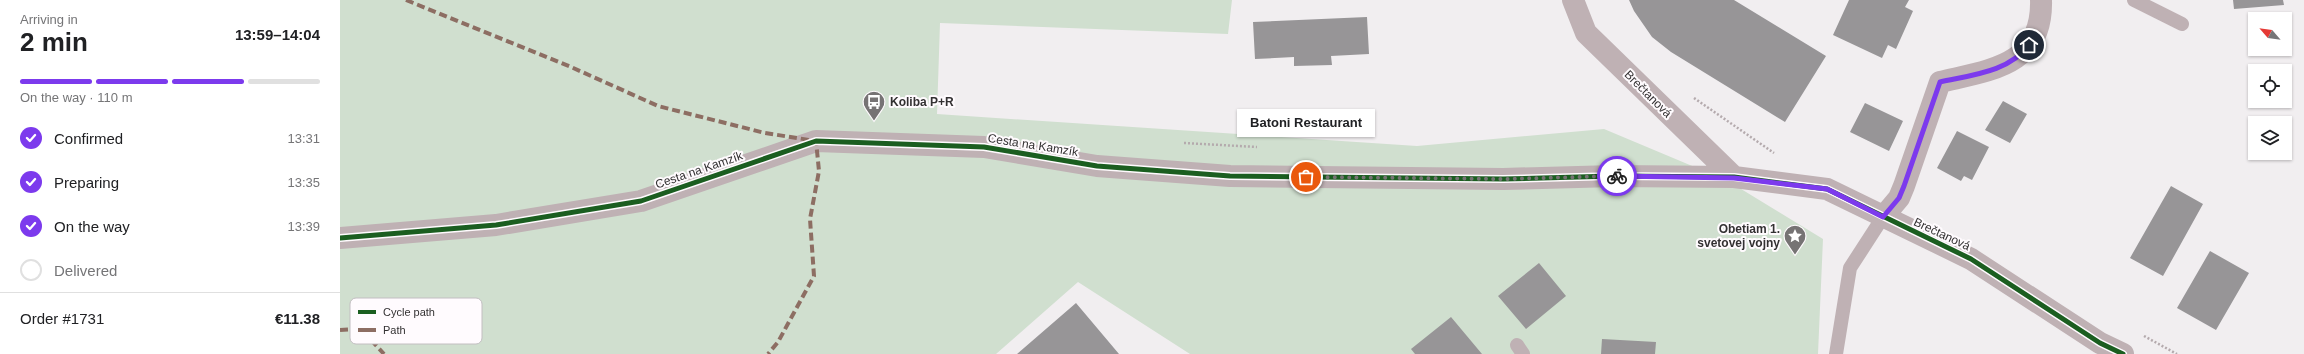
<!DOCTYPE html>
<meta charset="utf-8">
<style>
:root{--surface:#fff;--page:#f2f2f2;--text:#202124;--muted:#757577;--line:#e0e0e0;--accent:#7c3aed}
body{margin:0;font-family:Helvetica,sans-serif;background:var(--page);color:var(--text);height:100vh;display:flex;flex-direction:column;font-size:15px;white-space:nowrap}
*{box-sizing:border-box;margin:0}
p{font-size:13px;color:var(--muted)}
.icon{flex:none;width:22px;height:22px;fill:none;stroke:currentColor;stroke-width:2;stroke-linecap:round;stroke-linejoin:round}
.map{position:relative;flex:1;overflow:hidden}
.drawer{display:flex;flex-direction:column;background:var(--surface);width:340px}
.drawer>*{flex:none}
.needle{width:26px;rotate:298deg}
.fabs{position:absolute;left:1908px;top:12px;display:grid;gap:8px}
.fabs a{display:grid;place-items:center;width:44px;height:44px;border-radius:0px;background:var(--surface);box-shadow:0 1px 3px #0004;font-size:20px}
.pin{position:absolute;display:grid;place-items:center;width:34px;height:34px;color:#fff;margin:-17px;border:2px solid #fff;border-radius:50%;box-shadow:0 1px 4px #0007}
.courier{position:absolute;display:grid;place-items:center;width:40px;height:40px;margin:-20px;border:3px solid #7c3aed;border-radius:50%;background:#fff;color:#222;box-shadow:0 1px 5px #0007}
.bubble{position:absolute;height:28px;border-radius:0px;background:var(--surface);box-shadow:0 1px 3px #0004;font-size:13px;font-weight:800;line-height:28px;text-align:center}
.head em{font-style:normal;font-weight:800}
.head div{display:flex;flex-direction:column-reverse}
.head{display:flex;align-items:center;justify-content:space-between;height:68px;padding:0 20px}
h1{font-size:26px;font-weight:800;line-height:30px}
.bar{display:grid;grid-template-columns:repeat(4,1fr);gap:6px 4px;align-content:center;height:48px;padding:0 20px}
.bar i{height:5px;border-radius:3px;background:var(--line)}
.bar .selected{background:var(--accent)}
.bar p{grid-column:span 4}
.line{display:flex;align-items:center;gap:10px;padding:0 20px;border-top:1px solid var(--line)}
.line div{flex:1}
ol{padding:0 20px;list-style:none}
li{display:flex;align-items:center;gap:12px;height:44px}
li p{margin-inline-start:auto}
li .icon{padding:4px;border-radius:50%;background:var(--accent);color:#fff;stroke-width:4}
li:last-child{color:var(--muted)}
li i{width:22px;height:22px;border:2px solid var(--line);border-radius:50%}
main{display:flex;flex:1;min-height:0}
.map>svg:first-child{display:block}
.green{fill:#d0dfcf}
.building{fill:#979597}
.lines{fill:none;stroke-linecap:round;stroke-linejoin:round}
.path{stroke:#b4aaad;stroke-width:2.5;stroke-dasharray:2 2;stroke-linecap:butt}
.lane{stroke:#bfb1b4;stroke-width:14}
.street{stroke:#bfb1b4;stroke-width:22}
.quiet{stroke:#8d6e63;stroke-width:4;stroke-dasharray:8 4;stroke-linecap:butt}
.cycleway-casing{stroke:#fffbfe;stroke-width:8}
.cycleway{stroke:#1b5e20;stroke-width:5}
.done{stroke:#767374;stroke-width:4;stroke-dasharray:0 7.2}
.route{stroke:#7c3aed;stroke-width:5}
.labels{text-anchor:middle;stroke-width:4;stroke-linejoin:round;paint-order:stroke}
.street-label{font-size:12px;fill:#333132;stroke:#fffbfe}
.poi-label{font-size:12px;font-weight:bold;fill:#333132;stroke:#fffbfe;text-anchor:start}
.key{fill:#fffbfe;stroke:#c2bec1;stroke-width:1}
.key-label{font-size:11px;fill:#333132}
</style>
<main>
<section class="drawer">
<div class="head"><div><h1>2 min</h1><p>Arriving in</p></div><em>13:59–14:04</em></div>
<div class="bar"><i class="selected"></i><i class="selected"></i><i class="selected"></i><i></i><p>On the way · 110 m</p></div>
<ol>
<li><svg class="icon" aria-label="check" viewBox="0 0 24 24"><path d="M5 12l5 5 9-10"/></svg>Confirmed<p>13:31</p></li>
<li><svg class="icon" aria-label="check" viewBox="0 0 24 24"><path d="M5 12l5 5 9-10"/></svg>Preparing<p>13:35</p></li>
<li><svg class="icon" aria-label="check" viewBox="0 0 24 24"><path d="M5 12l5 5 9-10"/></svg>On the way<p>13:39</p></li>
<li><i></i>Delivered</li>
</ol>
<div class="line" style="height:52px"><div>Order #1731</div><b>€11.38</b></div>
</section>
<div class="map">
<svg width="1964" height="354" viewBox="0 0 1964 354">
<rect width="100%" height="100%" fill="#f1eef0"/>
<path class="green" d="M0,0H892L888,34L600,23L597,114L1077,146L1264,129L1388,181L1483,239L1478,354H850L738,282L656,354H0Z"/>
<path class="building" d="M1289,0H1394L1486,56L1445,122L1331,52L1312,37L1294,11Z
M1509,0H1569L1565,7L1573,11L1556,49L1548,45L1542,58L1493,35Z
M1893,0H1943L1944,5L1894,9Z
M1027,17L1029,54L991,56L992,65L954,66V57L915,59L913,22Z
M1663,101L1687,114L1670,143L1645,130Z
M1525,103L1563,121L1549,151L1510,132Z
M1617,131L1649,147L1632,180L1624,176L1621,181L1597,168Z
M1831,186L1863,204L1823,276L1790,258Z
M1870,251L1909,273L1876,330L1837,308Z
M1199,263L1226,296L1186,329L1158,296Z
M736,303L779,354H677Z
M1111,317L1142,354H1075L1071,349Z
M1262,339L1316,342L1315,354H1261Z"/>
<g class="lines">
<path class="path" d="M1354,98L1434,153
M844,143L917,147
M1804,336L1837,354"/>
<path class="lane" d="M1794,0L1842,24
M1177,345L1183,354
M1496,354L1510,268L1543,217"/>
<path class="street" d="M1233,0L1246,33L1394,177
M1543,217L1559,198L1564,186L1600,82C1650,70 1703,66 1701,0
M0,238L156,225L301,201L476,141L644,147L757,166L890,176L1163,179L1274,176L1394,177L1487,189L1631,259L1760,343L1783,354"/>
<path class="quiet" d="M66,0L231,67L318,106L425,133L476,141L479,171L470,219L474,276L438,342L428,354
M0,330L21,329L44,354"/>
<g class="cycleway-casing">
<path id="cycleway" d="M0,238L156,225L301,201L476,141L644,147L757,166L890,176L1163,179L1274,176L1394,177L1487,189L1631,259L1760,343L1783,354"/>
</g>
<use href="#cycleway" class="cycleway"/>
</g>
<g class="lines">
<path class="done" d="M966,177L1164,179L1277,176"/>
<path class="route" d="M1277,176L1394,178L1487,189L1543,217L1559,198L1564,186L1600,82C1631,75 1669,72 1689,45"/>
</g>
<defs>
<g id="bus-pin" transform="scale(1.15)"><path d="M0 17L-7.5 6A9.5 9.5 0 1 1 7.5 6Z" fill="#767374" stroke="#fffbfe"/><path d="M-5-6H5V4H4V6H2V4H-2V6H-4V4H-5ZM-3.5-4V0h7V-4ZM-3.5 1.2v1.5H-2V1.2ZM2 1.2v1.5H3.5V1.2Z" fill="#fff"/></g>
<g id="sight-pin" transform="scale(1.15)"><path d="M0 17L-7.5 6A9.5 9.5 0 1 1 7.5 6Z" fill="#767374" stroke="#fffbfe"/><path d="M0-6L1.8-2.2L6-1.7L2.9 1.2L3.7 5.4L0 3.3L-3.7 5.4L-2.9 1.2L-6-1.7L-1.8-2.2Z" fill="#fff"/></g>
</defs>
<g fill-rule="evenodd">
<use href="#bus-pin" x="534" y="102"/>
<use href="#sight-pin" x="1455" y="236"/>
</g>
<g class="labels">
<g class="street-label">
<text transform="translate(1308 94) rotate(45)" y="4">Brečtanová</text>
<text transform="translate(693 145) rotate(9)" y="4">Cesta na Kamzík</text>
<text transform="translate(359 170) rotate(-19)" y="4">Cesta na Kamzík</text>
<text transform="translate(1602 234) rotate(25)" y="4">Brečtanová</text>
</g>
<g class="poi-label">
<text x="550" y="106">Koliba P+R</text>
<text x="1440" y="233" text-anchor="end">Obetiam 1.<tspan x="1440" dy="14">svetovej vojny</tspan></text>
</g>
</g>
<rect x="10" y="298" width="132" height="46" rx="6" class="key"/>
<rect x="18" y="310" width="18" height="4" fill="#1b5e20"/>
<rect x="18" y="328" width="18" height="4" fill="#8d6e63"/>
<g class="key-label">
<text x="43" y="316">Cycle path</text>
<text x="43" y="334">Path</text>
</g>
</svg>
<div class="fabs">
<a><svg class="needle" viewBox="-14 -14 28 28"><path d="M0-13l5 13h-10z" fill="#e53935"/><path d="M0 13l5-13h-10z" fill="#757577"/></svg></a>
<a><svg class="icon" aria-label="locate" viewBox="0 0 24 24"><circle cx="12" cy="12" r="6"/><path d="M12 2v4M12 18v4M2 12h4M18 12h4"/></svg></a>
<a><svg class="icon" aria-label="layers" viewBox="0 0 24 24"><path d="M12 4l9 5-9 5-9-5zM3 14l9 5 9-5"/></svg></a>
</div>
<div class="pin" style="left:966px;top:177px;background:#ea580c"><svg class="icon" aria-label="bag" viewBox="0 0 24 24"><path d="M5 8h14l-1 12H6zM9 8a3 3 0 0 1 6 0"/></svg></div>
<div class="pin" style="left:1689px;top:45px;background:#1f2937"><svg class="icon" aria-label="home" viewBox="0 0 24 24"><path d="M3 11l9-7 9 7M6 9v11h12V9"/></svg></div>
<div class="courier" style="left:1277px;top:176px"><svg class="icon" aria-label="bike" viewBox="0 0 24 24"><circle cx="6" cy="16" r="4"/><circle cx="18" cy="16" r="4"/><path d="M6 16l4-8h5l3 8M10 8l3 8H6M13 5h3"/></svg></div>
<div class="bubble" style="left:897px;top:109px;width:138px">Batoni Restaurant</div>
</div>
</main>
